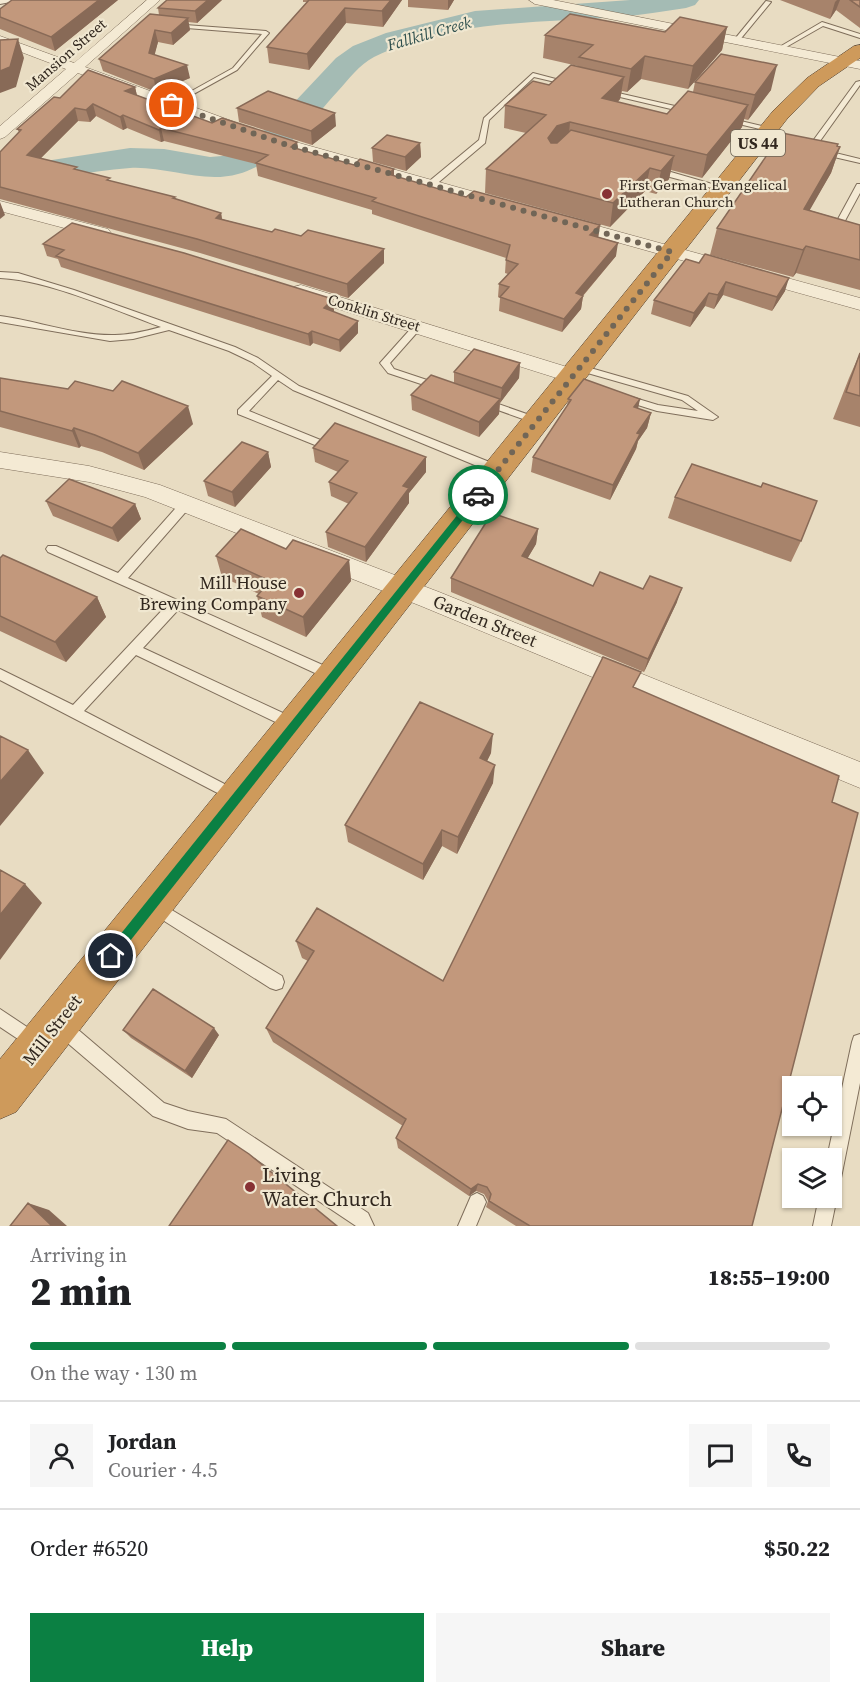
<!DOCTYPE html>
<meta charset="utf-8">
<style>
:root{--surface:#fff;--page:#f6f6f6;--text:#202124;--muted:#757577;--line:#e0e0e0;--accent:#0b8043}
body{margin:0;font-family:"Source Serif 4",serif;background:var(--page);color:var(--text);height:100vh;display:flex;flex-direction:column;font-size:22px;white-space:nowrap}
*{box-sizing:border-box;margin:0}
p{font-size:20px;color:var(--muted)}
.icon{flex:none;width:33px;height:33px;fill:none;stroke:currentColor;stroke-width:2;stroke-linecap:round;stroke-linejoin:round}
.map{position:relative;height:1226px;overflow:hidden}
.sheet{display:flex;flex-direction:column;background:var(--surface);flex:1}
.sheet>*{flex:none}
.fabs{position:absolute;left:782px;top:1076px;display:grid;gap:12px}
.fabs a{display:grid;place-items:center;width:60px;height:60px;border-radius:0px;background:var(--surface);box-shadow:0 2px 4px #0004;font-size:30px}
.pin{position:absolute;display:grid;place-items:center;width:51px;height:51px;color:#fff;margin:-26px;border:3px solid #fff;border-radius:50%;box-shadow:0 2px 6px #0007}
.courier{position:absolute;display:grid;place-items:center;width:60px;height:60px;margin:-30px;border:4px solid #0b8043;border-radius:50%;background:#fff;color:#222;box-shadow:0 2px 8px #0007}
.overview em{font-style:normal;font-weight:800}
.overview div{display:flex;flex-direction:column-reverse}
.overview{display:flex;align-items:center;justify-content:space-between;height:102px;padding:0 30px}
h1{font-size:39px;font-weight:800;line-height:45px}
.bar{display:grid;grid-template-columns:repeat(4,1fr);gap:9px 6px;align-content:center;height:72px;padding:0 30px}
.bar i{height:8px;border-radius:4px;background:var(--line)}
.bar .selected{background:var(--accent)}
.bar p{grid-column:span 4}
.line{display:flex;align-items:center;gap:15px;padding:0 30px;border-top:2px solid var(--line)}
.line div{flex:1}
.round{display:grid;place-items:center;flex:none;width:63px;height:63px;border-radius:0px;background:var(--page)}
.button{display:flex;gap:12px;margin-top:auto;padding:12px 30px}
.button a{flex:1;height:69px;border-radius:0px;background:var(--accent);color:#fff;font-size:24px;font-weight:800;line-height:69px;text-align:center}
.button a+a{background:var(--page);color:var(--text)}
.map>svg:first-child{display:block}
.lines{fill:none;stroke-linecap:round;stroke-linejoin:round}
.river{fill:#a4bbb4;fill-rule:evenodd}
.lane-casing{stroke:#7f6e5b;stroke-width:2}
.street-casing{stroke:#7f6e5b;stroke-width:1}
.highway-casing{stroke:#4e3d2f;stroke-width:1}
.lane{fill:#f4ead4;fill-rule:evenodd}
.street{fill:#f4ead4;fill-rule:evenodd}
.highway{fill:#ce9a5b;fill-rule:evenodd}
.wall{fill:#a7836b}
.shaded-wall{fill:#886a57}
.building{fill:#c2987c;stroke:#886a57;stroke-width:1.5}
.route{fill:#0b8043}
.done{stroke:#716657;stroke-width:6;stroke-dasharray:0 10.8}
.poi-dot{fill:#873234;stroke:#f0e7d0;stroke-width:2}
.labels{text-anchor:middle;stroke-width:4.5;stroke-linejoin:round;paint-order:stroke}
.far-street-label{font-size:15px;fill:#31271e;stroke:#f0e7d0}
.far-poi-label{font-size:15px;fill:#31271e;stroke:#f0e7d0;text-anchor:start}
.far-water-label{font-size:16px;font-style:italic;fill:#2e4f4d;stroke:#f0e7d0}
.shield{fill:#f0e7d0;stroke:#6a6153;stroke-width:1.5}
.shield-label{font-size:16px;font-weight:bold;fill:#31271e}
.poi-label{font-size:18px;fill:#31271e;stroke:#f0e7d0;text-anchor:end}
.street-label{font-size:18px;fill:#31271e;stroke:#f0e7d0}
.near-poi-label{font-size:21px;fill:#31271e;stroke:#f0e7d0;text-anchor:start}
</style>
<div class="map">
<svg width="860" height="1226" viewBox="0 0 860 1226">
<rect width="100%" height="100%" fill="#e8dcc2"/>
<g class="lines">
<path class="river" d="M630,0H699L695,5L686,8C664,11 641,15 619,17C537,23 450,20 374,57C359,65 349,79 338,91C310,122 280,162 238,174C203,184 166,166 130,168C87,171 43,182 0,188V168L130,148L164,149L210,157L222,156L273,125L336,58L353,46L386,33L475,11Z"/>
<g class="lane-casing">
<path id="lane" d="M0,0H21L0,4Z
M766,1L771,2L738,42H734V40Z
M822,22L860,34V38L823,26L781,50L776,49Z
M172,24L266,31L269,33L237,70L190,96L188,95V93L233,68L262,34L174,27Z
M533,73L571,83L568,85L534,77L489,120L485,143L433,187H427V183L479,140L484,118Z
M860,81V85L815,148L860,159V163L808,151L807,149L856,82Z
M605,90L688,109L691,111L688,113L603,93L602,92Z
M728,118L770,128L772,129L768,131L726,121V119Z
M651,168H657L726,188L719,190L651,172Z
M857,184H860V193L840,230L845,238L860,243V248L839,241L832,230Z
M0,272L18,273L74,290L235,347L258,358L299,386L502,467L503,470L502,473H494L293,390L278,380L249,411L323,441L324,443L323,445H315L238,414V410L272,376L252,362L229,351L169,330L133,339L110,341L0,322V316C38,321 76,336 115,335C130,335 146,331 161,327C114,310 48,280 0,278Z
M418,323L421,324V328L390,363L394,369L442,385V389H436L388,373L380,363L415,324Z
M580,365L688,396L718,417L713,420L657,411L622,400L620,398L625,395L658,405L698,411L682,400L577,370L575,368Z
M484,399L541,419L542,421L537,424L481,404V400Z
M186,500L190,501L191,504L190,507L128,578L336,671L338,675L336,679L332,680L328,679L178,610L143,648L298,720L300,724L298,728L293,730L288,728L136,655L84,711L238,791L240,795L238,799L233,801L0,680V669L73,705L167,605L48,552L46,549L48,546H56L118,573L182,501Z
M155,900L282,976L284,982L282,988L276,990L270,988L150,912L147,907L150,902Z
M0,1009L39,1035L41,1041L39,1047L33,1049L0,1027Z
M63,1020L69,1022L164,1103L188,1111L226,1119L368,1213L374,1226H356L217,1133L188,1129L153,1116L57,1034L55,1028L57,1022Z
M860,1034V1083L840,1183L837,1189L834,1191L837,1197L831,1226H813L819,1197H831V1158H827L852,1042L854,1036Z
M477,1193L483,1196L486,1202L476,1226H458L471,1196Z"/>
</g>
<g class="street-casing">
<path id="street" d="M147,0H160L85,67L267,134L507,201L509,205L501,210L495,209L257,140L78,73L5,137L0,139V126L66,69L0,44V36L74,63Z
M529,0H553L860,61V69L535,4Z
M0,201L108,229L111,233L108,237L102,238L0,211Z
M565,217L860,298V310L559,226L557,222L559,218Z
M301,285L580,371L583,376L580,381L573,382L566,381L294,295L292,291L294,287Z
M0,452L89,466L160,485L439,592L860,762V788L421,606L145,497L89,482L0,468Z"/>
</g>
<g class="highway-casing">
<path id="highway" d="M860,45V58L819,86L787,119L16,1112L0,1119V1059L773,111L807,78L854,46Z"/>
</g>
<use href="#lane" class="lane"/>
<use href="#street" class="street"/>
<use href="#highway" class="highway"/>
</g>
<path class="wall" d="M118,0L55,51L0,29V9Z
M222,0L197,23L188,22L190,30L173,45L158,42L154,55L190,78L156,92L103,71L99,59L159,15L158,8Z
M303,0H402L383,27L346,23L309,70L269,63L267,47L307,2H303Z
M408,0H454L448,10L408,7Z
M780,0H860V28L836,10L830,19Z
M727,27L722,50L688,89L641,79L627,92L622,91L620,99L618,102L667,114L693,92L695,82L771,90L748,120L744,119L742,127L702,178L671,170L669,179L656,194L645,191L610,227L485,193L486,169L526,133L504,128L505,105L549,85L578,67V66L543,58L545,35L665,32Z
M135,87L137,96L212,123L297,142L298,149L466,197L600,225L598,237L616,256L583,296L581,309L562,332L499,311L500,298L498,297L499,284L508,274L505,273L506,258L372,214V210L258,176L256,164L164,141L161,142L127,128L123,130L96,116L90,122L78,121L41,158L110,181L175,197V199L221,213L222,219L384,263L348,298L200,253L0,199V152L19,132L17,129L60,98Z
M237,108L336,126L312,145L239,122Z
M420,143L421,157L406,171L373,162L372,148Z
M837,146L840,147L831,173L809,210L860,225V290L796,273L793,277L710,255L717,228Z
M43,244L333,299L334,311L333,312L358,321V333L340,352L313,343L310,346L61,267L58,259L47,256Z
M686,259L785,291L772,311L723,295L714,309L705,306L690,327L651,314L654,300Z
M860,353V427L833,419L849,378Z
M520,363L519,378L500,403L499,414L479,437L412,410L411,395L454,383V372Z
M0,378L193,424L144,470L102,452L81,446L79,448L0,427Z
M568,399L651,413L647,428L638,441L636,449L610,500L531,472L533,457L567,406Z
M313,448L426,457V472L409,493V503L366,562L328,547L326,532L349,504L331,496L329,482L338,472L315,462Z
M268,452L271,467L235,507L208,496L204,481Z
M675,497L801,541L791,562L668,518Z
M46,501L135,504L141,519L118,542L53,516Z
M538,529L536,544L527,559L593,586L643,589L677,602L644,672L451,592V578Z
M286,549L349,560L351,581L306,637L262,617L257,596L259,594L222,577L216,556Z
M0,558L97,597L106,617L66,662L0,631Z
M635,688L832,802L752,1226H516L486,1207L488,1201L484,1194L476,1191L469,1196L398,1148L396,1138L403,1126L273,1042L266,1028L308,961L302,958L296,941L443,981Z
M491,753L487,761L493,783L457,854L442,846L423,880L348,842L345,825Z
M123,1030L219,1035L192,1078L131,1038Z"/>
<path class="shaded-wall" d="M99,0H118L55,51L51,37Z
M208,0H222L197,23L195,11Z
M391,0H402L383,27L382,11Z
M448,0H454L448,10Z
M837,0H840L836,10L830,19L835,2Z
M345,8L346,23L309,70L307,54Z
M188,18L190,30L173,45L171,33Z
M727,27L722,50L688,89L693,66Z
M155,30L158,42L152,65L149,53Z
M18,39L24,58L16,87L0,93V71Z
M645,56L641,79L627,92L631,69Z
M187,65L190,78L156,92L154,79Z
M777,65L771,90L748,120L755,95Z
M624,77L620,99L599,121L602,98Z
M135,87L138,100L125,91Z
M93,104L96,116L90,122L86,110Z
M748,105L742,127L702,178L707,155Z
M75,108L78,121L31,168L27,155Z
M335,113L336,126L312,145L311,131Z
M123,115L127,128L123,130L120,117Z
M570,122L568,145L546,161L548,138L557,126Z
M161,128L164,141L161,142L159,130Z
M297,142L299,155L291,147Z
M420,143L421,157L406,171L405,157Z
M838,144L833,158L840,147L831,173L795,236L804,209Z
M674,156L669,179L656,194L661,171Z
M650,168L645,191L610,227L613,203Z
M394,169V182L388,174Z
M0,202L5,215L0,219Z
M221,213L223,226L216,218Z
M600,225L598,239L590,235Z
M618,243L616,256L579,300L583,296L581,309L562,332L564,319L576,293Z
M806,246L796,273L793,277L803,250Z
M384,249V263L348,298L347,284Z
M789,278L785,291L772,311L777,297Z
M726,282L723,295L714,309L718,295Z
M709,293L705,306L690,327L694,313Z
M333,299L334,311L325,320L324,308Z
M358,321V333L340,352L339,340Z
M312,331L313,343L310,346L308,334Z
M520,363L519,378L500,403L502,388Z
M500,399L499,414L479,437V422Z
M640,399L637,414L634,407Z
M188,406L193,424L144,470L138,453Z
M651,413L647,428L638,441L636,449L610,500L613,485L637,433Z
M74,428L81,446L79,448L72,431Z
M268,452L271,467L235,507L232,492Z
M426,457V472L409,493V503L366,562L365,547L403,486Z
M135,504L141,519L118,542L112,528Z
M538,529L536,544L520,571L522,556Z
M349,560L351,581L306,637L303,617Z
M682,588L677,602L644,672L648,659Z
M97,597L106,617L66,662L55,642Z
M493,734L491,753L479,777L480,758Z
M28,750L44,773L0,826V782Z
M495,765L493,783L457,854L458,837Z
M442,830V846L423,880V864Z
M25,884L42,903L0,960V915Z
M214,1028L219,1035L192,1078L185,1071Z
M478,1184L476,1191L469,1196L471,1189Z
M28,1203L49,1210L67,1226H52Z"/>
<path class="building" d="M12,0H99L51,37L0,17V9Z
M167,0H208L195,11L158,8Z
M309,0H391L382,11L345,8L307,54L267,47Z
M850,0H860V7Z
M150,14L188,18L171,33L155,30L149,53L187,65L154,79L99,59Z
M570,14L665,32L680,17L727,27L693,66L645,56L631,69L579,57L593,45L545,35Z
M18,39L10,67L0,71V40Z
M721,54L777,65L755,95L695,82Z
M571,65L624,77L602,98L667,114L688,91L748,105L707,155L570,122L557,126L548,138L551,143H557L571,130L674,156L661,171L650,168L613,203L486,169L546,115L505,105L533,81L549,85Z
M88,70L135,87L125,91L212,123L222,118L297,142L291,147L354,165L360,159L394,169L388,174L466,197L474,191L600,225L590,235L618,243L576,293L583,296L564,319L500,297L509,287L499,284L518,264L506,260L510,245L372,201L376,198L256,163L268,155L161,128L159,130L123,115L120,117L93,104L86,110L75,108L27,155L77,167L74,169L110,178L107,180L175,197L173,198L221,213L216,218L272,232L275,229L301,236L308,230L384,249L347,284L197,239L0,187V152L21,130L17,129L54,97L60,98Z
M268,91L335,113L311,131L237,108Z
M782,133L838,144L837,146L840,147L804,209L860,225V260L806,246L803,250L717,228Z
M387,135L420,143L405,157L372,148Z
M72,223L184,253L333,299L324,308L358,321L339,340L312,331L308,334L56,256L64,250L43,244Z
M705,254L789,278L777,297L726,282L718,295L709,293L694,313L654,300L686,259L699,263Z
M474,349L520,363L502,388L454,372Z
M860,353V396L846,392Z
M431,375L500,399L479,422L411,395Z
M0,378L68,389L75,381L113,391L122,381L188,406L138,453L95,435L74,428L72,431L0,411Z
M584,379L640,399L634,407L651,413L637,433L640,434L613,485L533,457L571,400L568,399Z
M335,423L426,457L403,486L409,488L365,547L326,532L357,493L329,482L348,461L313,448Z
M242,442L268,452L232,492L204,481Z
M692,464L761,487L763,483L817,501L801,541L675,497Z
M69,479L135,504L112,528L46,501Z
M492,513L538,529L522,556L593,586L600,572L643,589L650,576L682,588L648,659L451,578Z
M241,529L286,549L293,540L349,560L303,617L257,596L270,581L216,556Z
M3,555L97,597L55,642L0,616V558Z
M603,657L641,672L633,687L839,776L832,802L858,813L752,1226H530L489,1201L491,1194L487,1187L478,1184L471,1189L396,1138L406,1119L266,1028L314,951L296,941L317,908L443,981Z
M420,702L493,734L480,758L495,765L458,837L442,830L423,864L345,825Z
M0,736L28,750L0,782Z
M0,870L25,884L0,915Z
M153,989L214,1028L185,1071L123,1030Z
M228,1140L249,1154L337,1226H169Z
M28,1203L52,1226H10Z"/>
<path class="route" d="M478,492L481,493V497L115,960L111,962L107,960L105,956L107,951L475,493Z"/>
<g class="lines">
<path class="done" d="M172,105L284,144L672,252L478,495"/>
</g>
<g class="poi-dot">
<circle cx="607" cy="194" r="6"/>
<circle cx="299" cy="593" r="6"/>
<circle cx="250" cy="1187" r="6"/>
</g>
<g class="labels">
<g class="far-street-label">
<text transform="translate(66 55) rotate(-41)" y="5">Mansion Street</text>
<text transform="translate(374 313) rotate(17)" y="5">Conklin Street</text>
</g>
<g class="far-poi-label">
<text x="619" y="190">First German Evangelical<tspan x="619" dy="17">Lutheran Church</tspan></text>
</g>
<g class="far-water-label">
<text transform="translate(429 33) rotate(-16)" y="6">Fallkill Creek</text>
</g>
<rect class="shield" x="731" y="130" width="54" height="26" rx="4.5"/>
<g class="shield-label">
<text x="758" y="149">US 44</text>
</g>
<g class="poi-label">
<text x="287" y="589">Mill House<tspan x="287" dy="21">Brewing Company</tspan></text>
</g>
<g class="street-label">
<text transform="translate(485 621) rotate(22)" y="6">Garden Street</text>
<text transform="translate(52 1030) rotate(-52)" y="6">Mill Street</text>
</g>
<g class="near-poi-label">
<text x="262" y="1182">Living<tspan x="262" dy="24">Water Church</tspan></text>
</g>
</g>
</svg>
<div class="fabs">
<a><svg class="icon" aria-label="locate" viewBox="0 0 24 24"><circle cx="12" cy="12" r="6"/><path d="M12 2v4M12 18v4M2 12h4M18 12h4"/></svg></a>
<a><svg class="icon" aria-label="layers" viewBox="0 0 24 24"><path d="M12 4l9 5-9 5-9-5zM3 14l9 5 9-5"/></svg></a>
</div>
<div class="pin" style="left:172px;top:105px;background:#ea580c"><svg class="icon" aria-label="bag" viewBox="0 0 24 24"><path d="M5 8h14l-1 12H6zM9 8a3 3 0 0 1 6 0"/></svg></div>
<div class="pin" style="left:111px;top:956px;background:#1f2937"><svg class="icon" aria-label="home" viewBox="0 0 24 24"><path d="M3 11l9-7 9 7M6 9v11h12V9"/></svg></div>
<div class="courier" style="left:478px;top:495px"><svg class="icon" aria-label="car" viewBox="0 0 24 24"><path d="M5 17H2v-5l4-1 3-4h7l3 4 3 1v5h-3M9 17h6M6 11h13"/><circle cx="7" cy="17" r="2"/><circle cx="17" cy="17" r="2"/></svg></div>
</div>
<section class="sheet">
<div class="overview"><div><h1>2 min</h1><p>Arriving in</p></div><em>18:55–19:00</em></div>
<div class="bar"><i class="selected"></i><i class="selected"></i><i class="selected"></i><i></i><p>On the way · 130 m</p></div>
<div class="line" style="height:108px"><a class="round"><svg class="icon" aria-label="person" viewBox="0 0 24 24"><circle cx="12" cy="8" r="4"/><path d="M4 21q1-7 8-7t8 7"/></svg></a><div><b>Jordan</b><p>Courier · 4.5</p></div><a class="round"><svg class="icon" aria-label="chat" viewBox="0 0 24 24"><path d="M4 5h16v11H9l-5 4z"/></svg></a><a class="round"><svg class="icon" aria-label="phone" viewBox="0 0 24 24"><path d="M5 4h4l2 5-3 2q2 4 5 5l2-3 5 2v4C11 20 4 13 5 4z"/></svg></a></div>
<div class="line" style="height:78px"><div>Order #6520</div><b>$50.22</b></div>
<div class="button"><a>Help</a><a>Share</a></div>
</section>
